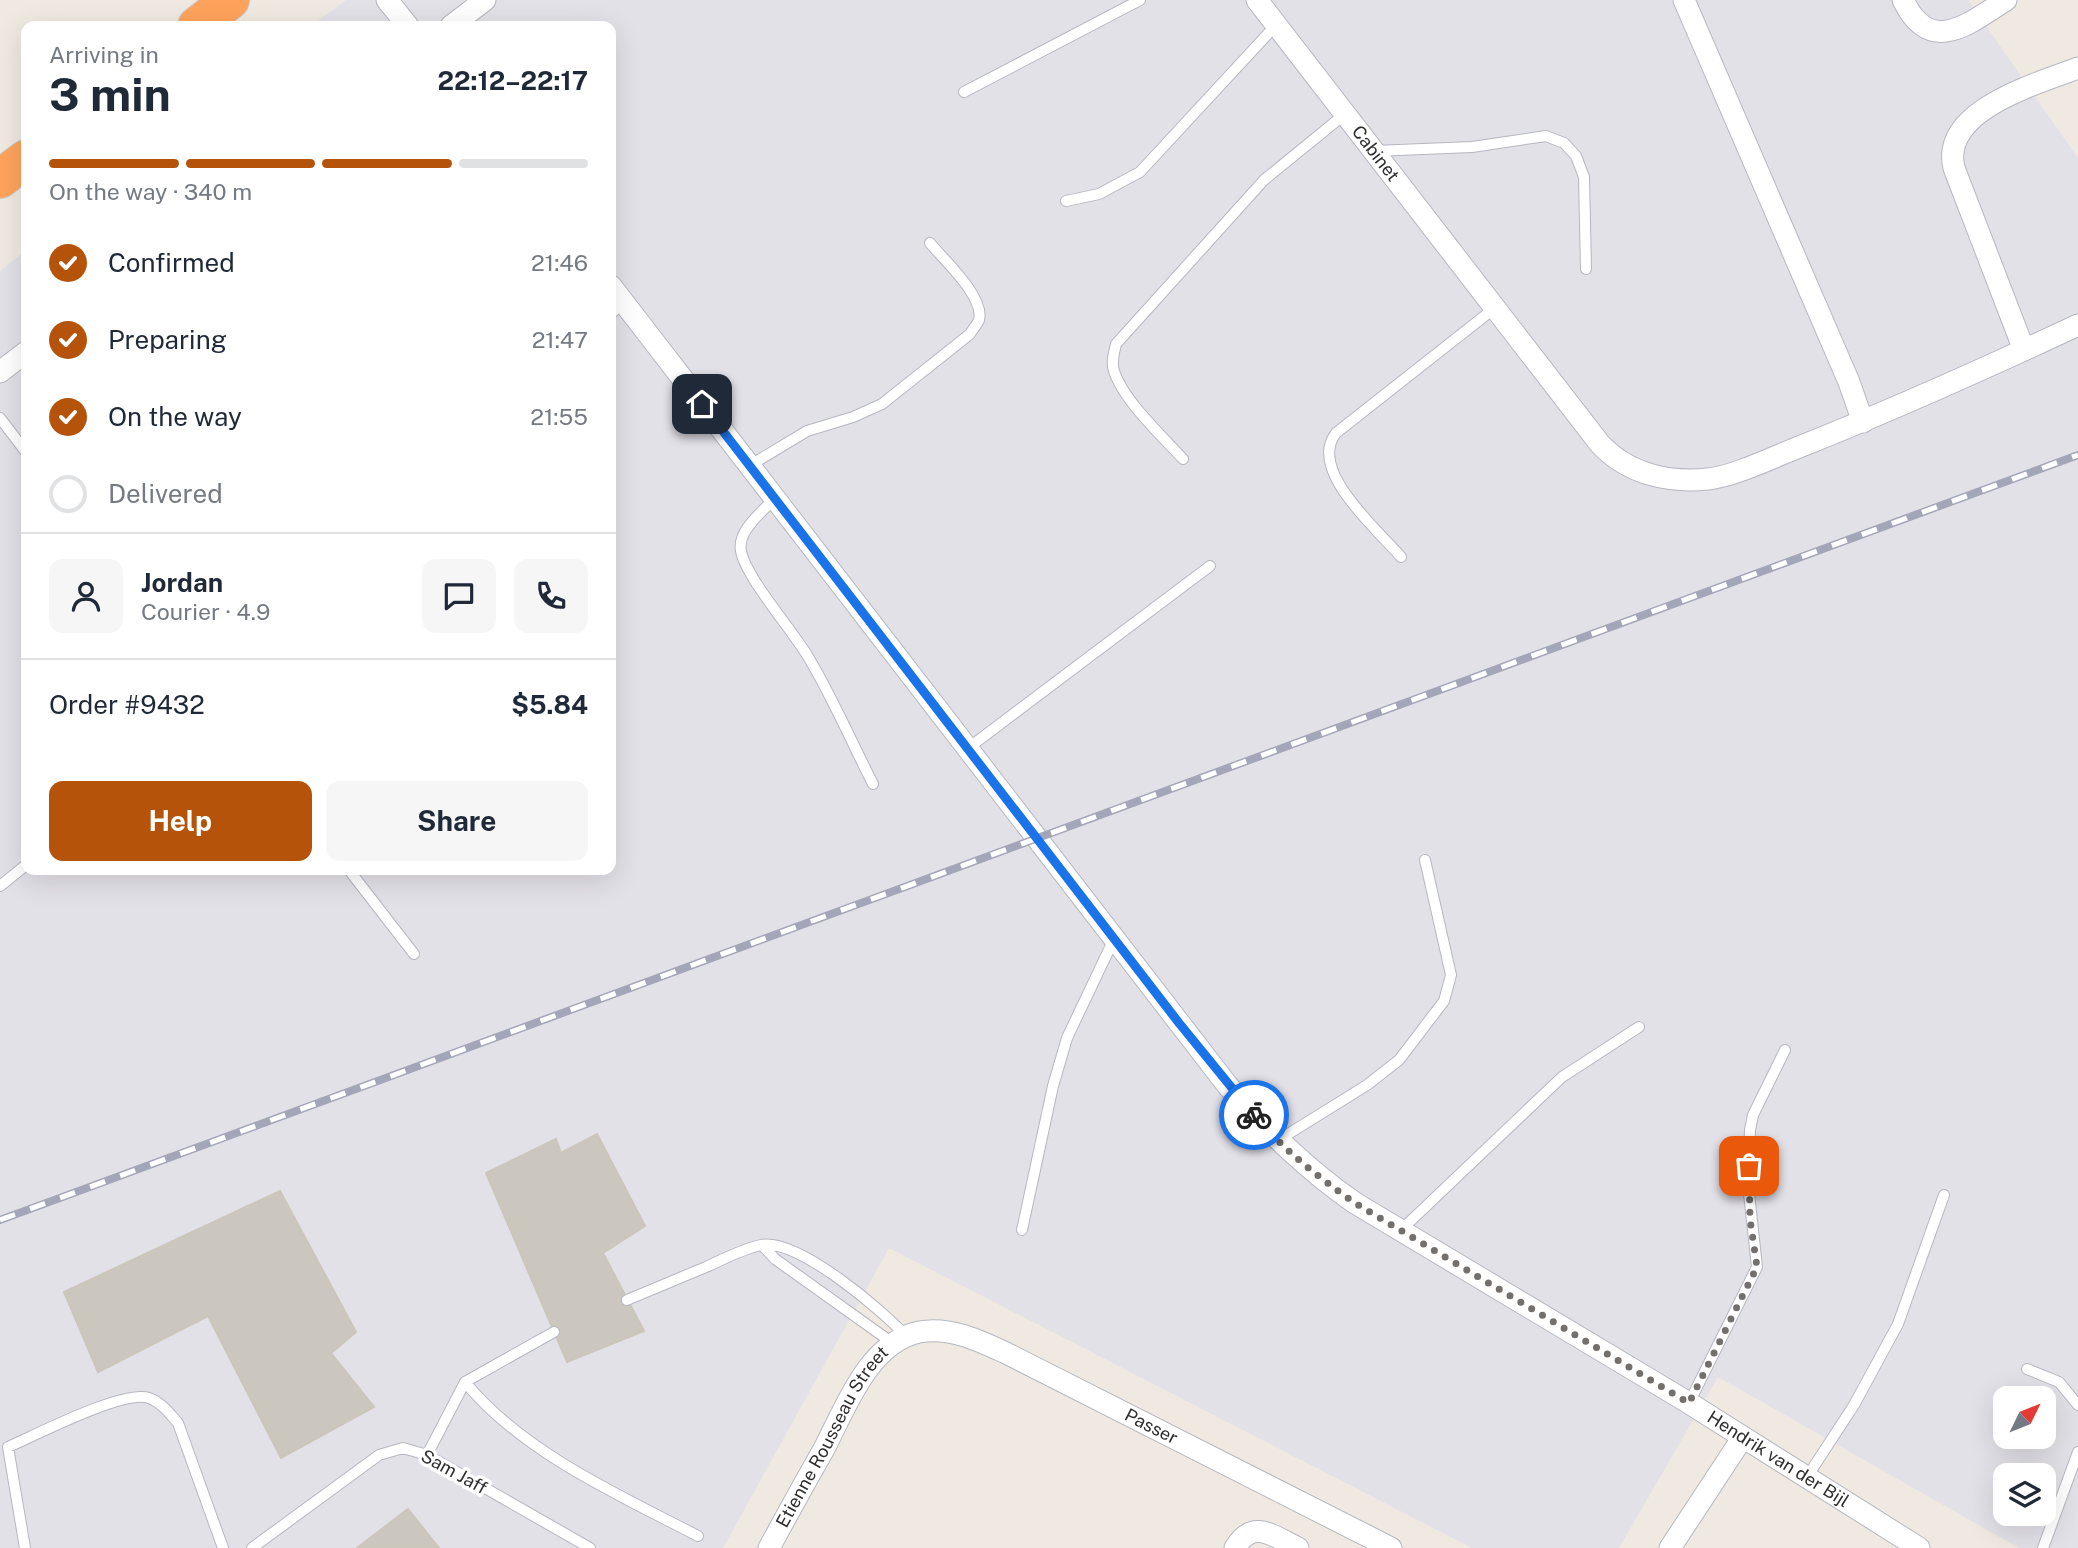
<!DOCTYPE html>
<meta charset="utf-8">
<style>
:root{--surface:#fff;--page:#f6f6f7;--text:#1f2937;--muted:#747a83;--line:#e0e1e3;--accent:#b45309}
body{margin:0;font-family:"Public Sans",sans-serif;background:var(--page);color:var(--text);height:100vh;display:flex;flex-direction:column;font-size:26px;white-space:nowrap}
*{box-sizing:border-box;margin:0}
p{font-size:23px;color:var(--muted)}
.icon{flex:none;width:38px;height:38px;fill:none;stroke:currentColor;stroke-width:2;stroke-linecap:round;stroke-linejoin:round}
.map{position:relative;flex:1;overflow:hidden}
.details{position:absolute;left:21px;top:21px;width:595px;height:854px;display:flex;flex-direction:column;background:var(--surface);border-radius:14px;box-shadow:0 7px 28px #0002}
.details>*{flex:none}
.needle{width:46px;rotate:47deg}
.buttons{position:absolute;left:1993px;top:1386px;display:grid;gap:14px}
.buttons a{display:grid;place-items:center;width:63px;height:63px;border-radius:14px;background:var(--surface);box-shadow:0 7px 28px #0002;font-size:35px}
.pin{position:absolute;display:grid;place-items:center;width:60px;height:60px;color:#fff;margin:-30px;border-radius:14px;box-shadow:0 4px 10px #0006}
.courier{position:absolute;display:grid;place-items:center;width:70px;height:70px;margin:-35px;border:5px solid #1a73e8;border-radius:50%;background:#fff;color:#222;box-shadow:0 2px 9px #0007}
.summary em{font-style:normal;font-weight:700}
.summary div{display:flex;flex-direction:column-reverse}
.summary{display:flex;align-items:center;justify-content:space-between;height:119px;padding:0 28px}
h1{font-size:46px;font-weight:700;line-height:52px}
.bar{display:grid;grid-template-columns:repeat(4,1fr);gap:10px 7px;align-content:center;height:84px;padding:0 28px}
.bar i{height:9px;border-radius:5px;background:var(--line)}
.bar .selected{background:var(--accent)}
.bar p{grid-column:span 4}
.line{display:flex;align-items:center;gap:18px;padding:0 28px;border-top:2px solid var(--line)}
.line div{flex:1}
.round{display:grid;place-items:center;flex:none;width:74px;height:74px;border-radius:14px;background:var(--page)}
ol{padding:0 28px;list-style:none}
li{display:flex;align-items:center;gap:21px;height:77px}
li p{margin-inline-start:auto}
li .icon{padding:7px;border-radius:50%;background:var(--accent);color:#fff;stroke-width:4}
li:last-child{color:var(--muted)}
li i{width:38px;height:38px;border:4px solid var(--line);border-radius:50%}
.button{display:flex;gap:14px;margin-top:auto;padding:14px 28px}
.button a{flex:1;height:80px;border-radius:14px;background:var(--accent);color:#fff;font-size:28px;font-weight:700;line-height:80px;text-align:center}
.button a+a{background:var(--page);color:var(--text)}
.map>svg:first-child{display:block}
.industrial{fill:#e3e1e8;fill-rule:evenodd}
.building{fill:#cbc7bf;stroke:#cbc5ba;stroke-width:2}
.lines{fill:none;stroke-linecap:round;stroke-linejoin:round}
.lane-casing{stroke:#b4b7c1;stroke-width:12}
.street-casing{stroke:#b4b7c1;stroke-width:23}
.highway-casing{stroke:#c9c9c9;stroke-width:40}
.lane{stroke:#fff;stroke-width:10}
.street{stroke:#fff;stroke-width:21}
.highway{stroke:#ffa35c;stroke-width:38}
.rail-casing{stroke:#a3a6b8;stroke-width:8}
.rail{stroke:#fff;stroke-width:5;stroke-dasharray:16;stroke-linecap:butt}
.done{stroke:#726f6d;stroke-width:7;stroke-dasharray:0 12.6}
.route{stroke:#1a73e8;stroke-width:9}
.labels{text-anchor:middle;stroke-width:7;stroke-linejoin:round;paint-order:stroke}
.street-label{font-size:18px;fill:#2e2e2e;stroke:#fff}
</style>
<div class="map">
<svg width="2078" height="1548" viewBox="0 0 2078 1548">
<rect width="100%" height="100%" fill="#efe9e1"/>
<path class="industrial" d="M346,0H1968L2078,158V1548H2019L1718,1377L1619,1548H1472L889,1248L723,1548H0V271L26,250V870H611V26H311ZM2006,1398H2044V1437H2006ZM2006,1475H2044V1514H2006Z"/>
<path class="building" d="M597,1134L645,1226L603,1253L644,1331L567,1362L486,1173L556,1139L561,1153Z
M280,1191L356,1332L331,1353L374,1407L281,1458L208,1316L98,1372L64,1292Z
M408,1509L439,1548H357Z"/>
<g class="lines">
<g class="lane-casing">
<path id="lane" d="M964,92L1140,0
M1374,151L1472,147L1546,136L1564,143L1576,156L1584,177L1586,269
M1066,201L1099,194L1140,172L1276,25
M611,314L623,302
M0,418L26,452
M1183,459C1162,436 1123,400 1114,371C1111,362 1114,353 1116,344L1264,180L1345,114
M749,466L807,431L853,417L882,404L970,334C972,330 977,325 979,320C985,297 944,260 930,243
M774,499C762,512 737,531 741,551C745,576 792,630 807,655C832,696 851,741 873,784
M1401,557C1377,529 1307,470 1336,433L1496,307
M967,749L1210,566
M349,870L414,954
M0,886L26,865
M1277,1141L1367,1085L1399,1060L1444,1001L1451,975L1425,860
M1022,1230L1053,1086L1067,1038L1114,939
M1400,1231L1562,1077L1639,1027
M762,1245L775,1259L894,1344
M627,1300C653,1289 680,1278 706,1267C724,1259 742,1249 761,1245C798,1238 882,1310 907,1337
M2027,1369L2059,1382L2078,1405
M465,1382C522,1452 619,1495 698,1536
M1689,1403L1757,1267L1748,1184L1750,1130L1753,1115L1785,1050
M427,1455L465,1382L554,1332
M1807,1477L1854,1405L1898,1324L1944,1195
M25,1548L8,1447C36,1435 124,1389 149,1398C161,1402 170,1414 178,1423L223,1548
M252,1548L379,1455L403,1448L427,1455L590,1548
M2043,1548L2078,1452"/>
</g>
<g class="street-casing">
<g id="street">
<path d="M387,0L408,26"/>
<path id="s1" d="M1257,0L1600,444C1628,474 1668,483 1708,479C1732,477 1774,457 1799,447C1893,410 1986,368 2078,325"/>
<path d="M1684,0L1849,382L1863,422"/>
<path d="M1903,0C1930,56 1967,25 2006,0"/>
<path d="M451,26L485,0"/>
<path id="s2" d="M611,286L1228,1086C1268,1131 1306,1169 1355,1203L1689,1403L1919,1548"/>
<path d="M2024,350L1954,168C1940,110 2037,84 2078,68"/>
<path d="M0,372L26,352"/>
<path id="s3" d="M769,1548C787,1515 805,1482 824,1449C845,1409 868,1343 919,1332C950,1326 980,1341 1006,1353L1391,1548"/>
<path d="M1235,1548C1253,1518 1273,1536 1298,1548"/>
<path d="M1670,1548L1743,1437"/>
</g>
</g>
<g class="highway-casing">
<path id="highway" d="M197,26L230,0
M0,179L26,159"/>
</g>
<use href="#lane" class="lane"/>
<use href="#street" class="street"/>
<use href="#highway" class="highway"/>
<g class="rail-casing">
<path id="rail" d="M0,1220L2078,455"/>
</g>
<use href="#rail" class="rail"/>
</g>
<g class="lines">
<path class="done" d="M1254,1115C1284,1150 1318,1177 1355,1203L1689,1403L1757,1267L1750,1219L1749,1166"/>
<path class="route" d="M702,404L1179,1023L1254,1115"/>
</g>
<g class="labels">
<g class="street-label">
<text dy="6" stroke="none"><textPath href="#s1" startOffset="194">Cabinet</textPath></text>
<text dy="6" stroke="none"><textPath href="#s3" startOffset="523">Passer</textPath></text>
<text dy="6" stroke="none"><textPath href="#s3" startOffset="128">Etienne Rousseau Street</textPath></text>
<text dy="6" stroke="none"><textPath href="#s2" startOffset="1678">Hendrik van der Bijl</textPath></text>
<text transform="translate(454 1472) rotate(29)" y="6">Sam Jaff</text>
</g>
</g>
</svg>
<div class="buttons">
<a><svg class="needle" viewBox="-14 -14 28 28"><path d="M0-13l5 13h-10z" fill="#e53935"/><path d="M0 13l5-13h-10z" fill="#747a83"/></svg></a>
<a><svg class="icon" aria-label="layers" viewBox="0 0 24 24"><path d="M12 4l9 5-9 5-9-5zM3 14l9 5 9-5"/></svg></a>
</div>
<div class="pin" style="left:1749px;top:1166px;background:#ea580c"><svg class="icon" aria-label="bag" viewBox="0 0 24 24"><path d="M5 8h14l-1 12H6zM9 8a3 3 0 0 1 6 0"/></svg></div>
<div class="pin" style="left:702px;top:404px;background:#1f2937"><svg class="icon" aria-label="home" viewBox="0 0 24 24"><path d="M3 11l9-7 9 7M6 9v11h12V9"/></svg></div>
<div class="courier" style="left:1254px;top:1115px"><svg class="icon" aria-label="bike" viewBox="0 0 24 24"><circle cx="6" cy="16" r="4"/><circle cx="18" cy="16" r="4"/><path d="M6 16l4-8h5l3 8M10 8l3 8H6M13 5h3"/></svg></div>
<section class="details">
<div class="summary"><div><h1>3 min</h1><p>Arriving in</p></div><em>22:12–22:17</em></div>
<div class="bar"><i class="selected"></i><i class="selected"></i><i class="selected"></i><i></i><p>On the way · 340 m</p></div>
<ol>
<li><svg class="icon" aria-label="check" viewBox="0 0 24 24"><path d="M5 12l5 5 9-10"/></svg>Confirmed<p>21:46</p></li>
<li><svg class="icon" aria-label="check" viewBox="0 0 24 24"><path d="M5 12l5 5 9-10"/></svg>Preparing<p>21:47</p></li>
<li><svg class="icon" aria-label="check" viewBox="0 0 24 24"><path d="M5 12l5 5 9-10"/></svg>On the way<p>21:55</p></li>
<li><i></i>Delivered</li>
</ol>
<div class="line" style="height:126px"><a class="round"><svg class="icon" aria-label="person" viewBox="0 0 24 24"><circle cx="12" cy="8" r="4"/><path d="M4 21q1-7 8-7t8 7"/></svg></a><div><b>Jordan</b><p>Courier · 4.9</p></div><a class="round"><svg class="icon" aria-label="chat" viewBox="0 0 24 24"><path d="M4 5h16v11H9l-5 4z"/></svg></a><a class="round"><svg class="icon" aria-label="phone" viewBox="0 0 24 24"><path d="M5 4h4l2 5-3 2q2 4 5 5l2-3 5 2v4C11 20 4 13 5 4z"/></svg></a></div>
<div class="line" style="height:91px"><div>Order #9432</div><b>$5.84</b></div>
<div class="button"><a>Help</a><a>Share</a></div>
</section>
</div>
